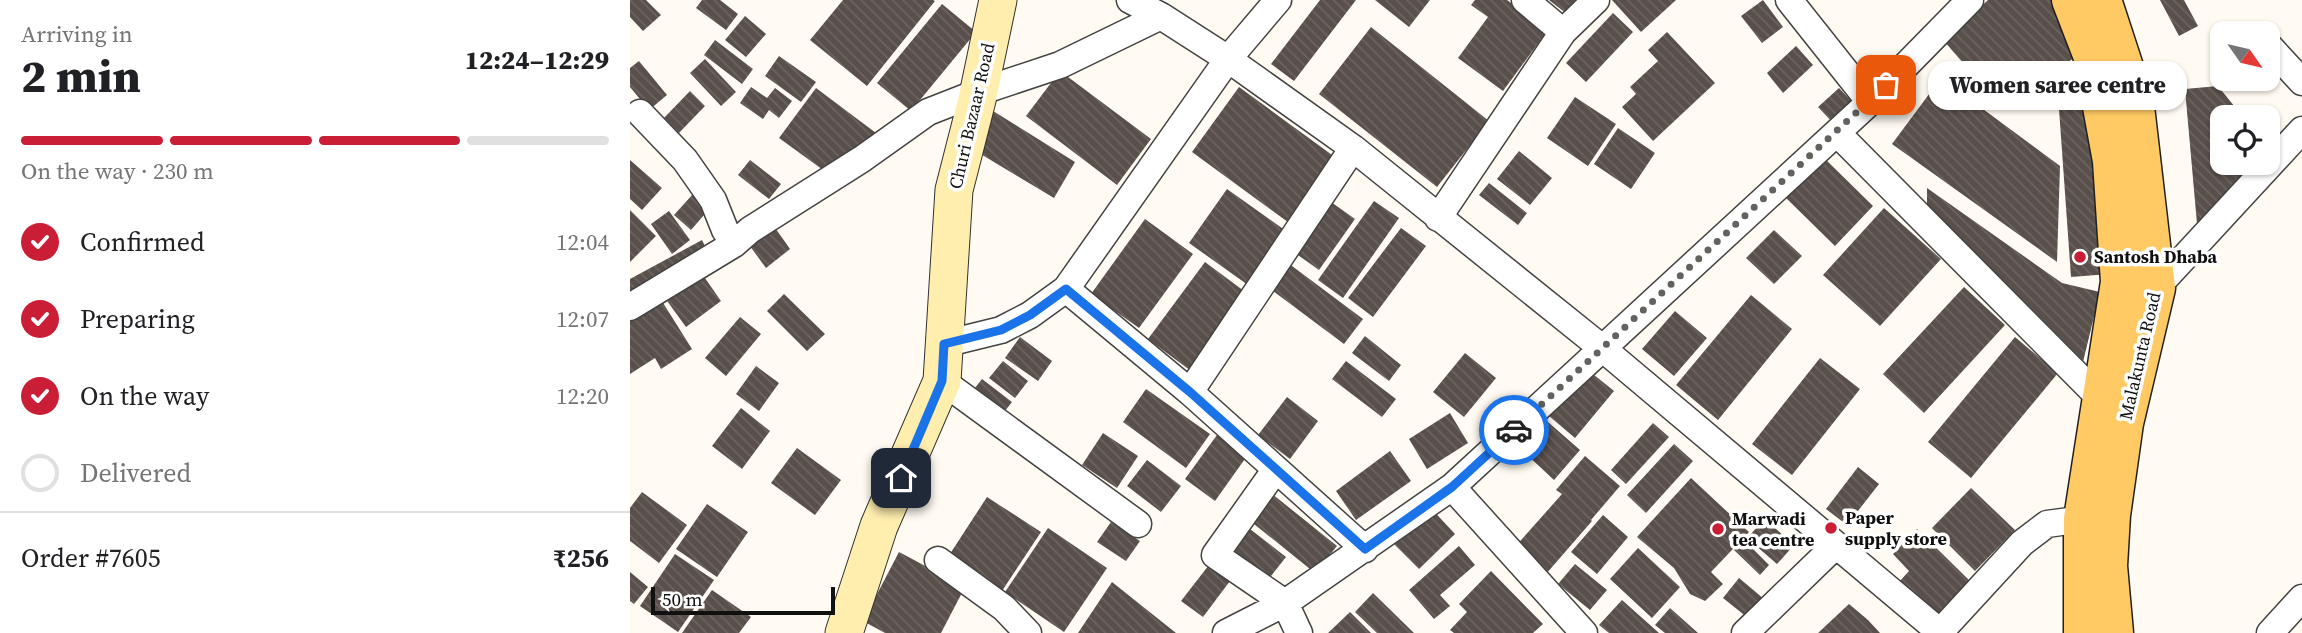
<!DOCTYPE html>
<meta charset="utf-8">
<style>
:root{--surface:#fff;--page:#f2f2f2;--text:#202124;--muted:#757577;--line:#e0e0e0;--accent:#ca1e37}
body{margin:0;font-family:"Source Serif 4",serif;background:var(--page);color:var(--text);height:100vh;display:flex;flex-direction:column;font-size:26px;white-space:nowrap}
*{box-sizing:border-box;margin:0}
p{font-size:23px;color:var(--muted)}
.icon{flex:none;width:38px;height:38px;fill:none;stroke:currentColor;stroke-width:2;stroke-linecap:round;stroke-linejoin:round}
.map{position:relative;flex:1;overflow:hidden}
.panel{display:flex;flex-direction:column;background:var(--surface);width:630px}
.panel>*{flex:none}
.needle{width:46px;rotate:124deg}
.controls{position:absolute;left:1580px;top:21px;display:grid;gap:14px}
.controls a{display:grid;place-items:center;width:70px;height:70px;border-radius:14px;background:var(--surface);box-shadow:0 2px 5px #0004;font-size:35px}
.scale{position:absolute;left:21px;bottom:18px;width:184px;box-sizing:border-box;padding-left:7px;border:4px solid #101010;border-top:0;font-size:19px;line-height:24px;white-space:nowrap;color:#101010;-webkit-text-stroke:5px #fff;paint-order:stroke}
.pin{position:absolute;display:grid;place-items:center;width:60px;height:60px;color:#fff;margin:-30px;border-radius:14px;box-shadow:0 4px 10px #0006}
.courier{position:absolute;display:grid;place-items:center;width:70px;height:70px;margin:-35px;border:5px solid #1a73e8;border-radius:50%;background:#fff;color:#222;box-shadow:0 2px 9px #0007}
.bubble{position:absolute;height:49px;border-radius:21px;background:var(--surface);box-shadow:0 2px 5px #0004;font-size:23px;font-weight:800;line-height:49px;text-align:center}
.overview em{font-style:normal;font-weight:800}
.overview div{display:flex;flex-direction:column-reverse}
.overview{display:flex;align-items:center;justify-content:space-between;height:119px;padding:0 21px}
h1{font-size:46px;font-weight:800;line-height:52px}
.bar{display:grid;grid-template-columns:repeat(4,1fr);gap:10px 7px;align-content:center;height:84px;padding:0 21px}
.bar i{height:9px;border-radius:5px;background:var(--line)}
.bar .on{background:var(--accent)}
.bar p{grid-column:span 4}
.line{display:flex;align-items:center;gap:18px;padding:0 21px;border-top:2px solid var(--line)}
.line div{flex:1}
ol{padding:0 21px;list-style:none}
li{display:flex;align-items:center;gap:21px;height:77px}
li p{margin-inline-start:auto}
li .icon{padding:7px;border-radius:50%;background:var(--accent);color:#fff;stroke-width:4}
li:last-child{color:var(--muted)}
li i{width:38px;height:38px;border:4px solid var(--line);border-radius:50%}
main{display:flex;flex:1;min-height:0}
.map>svg:first-child{display:block}
.building{fill:url(#building-back-hatch)}
.lines{fill:none;stroke-linecap:round;stroke-linejoin:round}
.street-casing{stroke:#434343;stroke-width:29}
.secondary-casing{stroke:#323232;stroke-width:39}
.primary-casing{stroke:#212121;stroke-width:41}
.street{stroke:#fff;stroke-width:26}
.secondary{stroke:#ffeeae;stroke-width:37}
.primary{stroke:#ffc963;stroke-width:38}
.done{stroke:#64625f;stroke-width:7;stroke-dasharray:0 12.6}
.route{stroke:#1a73e8;stroke-width:9}
.poi-dot{fill:#ca1e37;stroke:#fff;stroke-width:2.5}
.labels{text-anchor:middle;stroke-width:7;stroke-linejoin:round;paint-order:stroke}
.street-label{font-size:18px;fill:#101010;stroke:#fff}
.poi-label{font-size:18px;font-weight:bold;fill:#101010;stroke:#fff;text-anchor:start}
</style>
<main>
<section class="panel">
<div class="overview"><div><h1>2 min</h1><p>Arriving in</p></div><em>12:24–12:29</em></div>
<div class="bar"><i class="on"></i><i class="on"></i><i class="on"></i><i></i><p>On the way · 230 m</p></div>
<ol>
<li><svg class="icon" aria-label="check" viewBox="0 0 24 24"><path d="M5 12l5 5 9-10"/></svg>Confirmed<p>12:04</p></li>
<li><svg class="icon" aria-label="check" viewBox="0 0 24 24"><path d="M5 12l5 5 9-10"/></svg>Preparing<p>12:07</p></li>
<li><svg class="icon" aria-label="check" viewBox="0 0 24 24"><path d="M5 12l5 5 9-10"/></svg>On the way<p>12:20</p></li>
<li><i></i>Delivered</li>
</ol>
<div class="line" style="height:91px"><div>Order #7605</div><b>₹256</b></div>
</section>
<div class="map">
<svg width="1672" height="633" viewBox="0 0 1672 633">
<defs>
<pattern id="building-back-hatch" width="6" height="6" patternUnits="userSpaceOnUse" patternTransform="scale(1.75)"><rect width="6" height="6" fill="#594f4b"/><path d="M-1 5l2 2M0 0l6 6M5-1l2 2" fill="none" stroke="#6c6461"/></pattern>
</defs>
<rect width="100%" height="100%" fill="#fffbf3"/>
<path class="building" d="M0,0H16L31,15L13,31L0,17Z
M72,0H90L108,14L96,30L66,8Z
M213,0H303L305,1L237,86L180,40Z
M690,0H726L664,81L641,64Z
M745,0H800L779,27Z
M845,0H877L918,30L873,91L828,58L858,17L841,5Z
M919,0H955L942,18Z
M982,0H1046L1011,32Z
M1133,0L1153,27L1132,43L1111,16Z
M1358,0H1427L1448,55L1373,109L1314,41Z
M1530,0H1554L1568,26L1549,36Z
M312,4L346,32L281,111L247,83Z
M983,13L1003,32L956,82L936,63Z
M115,16L136,34L116,57L95,40Z
M741,27L859,121L807,187L689,94Z
M1037,32L1085,83L1023,141L992,107L1006,94L1000,87L1028,61L1018,50Z
M85,40L123,69L112,84L74,55Z
M1166,46L1183,65L1153,93L1137,73Z
M149,56L186,82L171,102L135,76Z
M75,59L106,92L91,106L60,73Z
M9,61L37,95L19,110L0,87V68Z
M430,71L521,139L487,185L396,116Z
M1311,78L1430,166L1427,262L1262,144Z
M1464,78L1479,274L1441,277L1427,81Z
M1588,86L1613,117H1592V163H1620L1622,173L1568,235L1555,89Z
M121,87L137,98L145,88L162,101L149,118L139,110L133,119L110,103Z
M609,87L709,160L662,225L562,152Z
M186,88L250,136L200,175L149,138Z
M1209,88L1224,104L1204,124L1188,107Z
M60,91L75,106L47,135L32,120Z
M945,97L986,124L958,166L917,138Z
M352,104L445,162L424,198L339,147Z
M988,128L1025,153L1001,189L964,164Z
M889,151L922,178L900,205L867,179Z
M1192,156L1243,206L1205,246L1154,196Z
M0,160L32,188L12,210L0,199Z
M120,160L151,184L139,199L108,175Z
M859,183L897,213L888,225L849,195Z
M1297,188L1432,283L1470,292L1452,366L1297,213Z
M597,189L656,231L618,285L559,243Z
M63,194L80,208L61,230L44,215Z
M744,201L769,218L713,298L688,280Z
M701,202L725,219L689,270L665,253Z
M1254,208L1311,259L1250,326L1193,275Z
M0,210L26,236L0,262Z
M39,211L60,240L42,254L21,224Z
M139,219L160,249L136,268L114,238Z
M515,219L563,254L509,328L461,294Z
M771,228L796,246L743,317L718,298Z
M1144,230L1172,256L1144,284L1116,258Z
M72,240L79,254L0,297V279Z
M654,260L733,319L714,344L635,285Z
M575,262L618,294L561,371L518,339Z
M70,271L91,301L56,327L32,294Z
M1334,287L1375,325L1294,413L1253,374Z
M154,294L195,334L177,351L137,311Z
M1121,295L1162,329L1088,420L1046,385Z
M30,298L62,349L31,369L25,358L0,374V317Z
M1045,311L1077,338L1044,376L1012,349Z
M110,317L131,334L96,376L75,358Z
M735,336L771,365L759,381L722,353Z
M390,337L422,361L408,381L375,358Z
M1385,337L1428,373L1341,478L1298,442Z
M835,353L866,378L834,417L803,392Z
M1190,358L1230,389L1162,475L1122,444Z
M373,361L398,381L385,398L359,378Z
M716,361L766,399L752,417L702,379Z
M126,366L149,383L129,411L106,394Z
M958,370L984,391L945,438L919,416Z
M352,379L382,402L371,416L341,393Z
M516,389L580,434L556,468L493,422Z
M657,397L688,421L660,459L628,435Z
M111,408L140,431L112,469L82,446Z
M820,413L838,443L797,469L779,439Z
M918,422L950,450L924,480L893,451Z
M1023,423L1039,437L996,484L981,470Z
M473,433L508,456L487,488L452,465Z
M587,435L617,456L585,501L555,479Z
M1044,444L1063,461L1016,513L997,495Z
M167,448L211,480L185,515L141,483Z
M760,451L781,481L726,520L706,491Z
M955,456L990,486L961,520L962,521L916,574L885,547L932,494L926,490Z
M517,460L551,486L531,512L497,486Z
M1228,467L1249,484L1217,525L1196,509Z
M1061,478L1119,532L1081,572L1093,584L1075,601L1060,594L1044,568L1007,537Z
M1341,488L1385,530L1345,571L1302,528Z
M636,489L707,546L685,573L614,516Z
M12,492L57,525L29,563L0,541V508Z
M357,497L411,532L370,594L316,560Z
M77,504L118,532L87,577L46,549Z
M798,505L825,534L789,569L761,541Z
M973,515L998,537L967,574L941,552Z
M1135,519L1164,545L1147,564L1117,538Z
M481,522L510,541L496,561L467,542Z
M418,528L477,568L434,632L375,592Z
M620,529L656,557L637,581L601,553Z
M1287,529L1341,582L1305,618L1269,582L1279,571L1263,554Z
M1114,540L1139,565L1130,575L1104,550Z
M829,546L845,565L810,595L820,606L804,619L779,590Z
M1008,548L1050,587L1022,618L980,579Z
M269,552L335,587L311,633H255L233,621Z
M45,554L84,580L48,632L10,606Z
M582,561L603,577L573,617L551,601Z
M945,564L977,590L960,610L928,584Z
M861,571L913,624L903,633H824L820,630L837,612L829,604Z
M0,572L18,587L4,604L0,601Z
M1109,578L1134,599L1118,618L1093,598Z
M482,582L546,633H448Z
M82,590L121,617L109,633H52Z
M743,593L784,633H747L725,612Z
M992,600L1029,633H979L969,625Z
M1219,604L1238,620L1250,633H1188Z
M1040,608L1068,633H1035L1025,625Z
M720,612L741,633H698Z"/>
<g class="lines">
<g class="street-casing">
<path id="street" d="M500,0L531,16L598,59L723,148L972,348L1311,633
M895,0L933,32
M1159,0L1240,102
M1638,45L1672,82
M10,113L55,160L83,200L95,230L104,244
M1207,133L1473,401
M808,218L933,32L966,0
M436,289L560,392L735,549
M1516,291L1526,288L1672,130
M0,307L104,244L120,230L232,159L298,112L349,92L430,65L531,16
M314,344L371,330L400,315L436,289L598,59L648,0
M312,381L508,524
M560,392L723,148
M646,469L585,555L655,603L669,633
M822,487L954,633
M308,560L374,608L398,633
M1310,632L1392,543L1417,524L1453,519
M596,633L655,603L822,487L1240,102L1340,0
M1115,633L1206,545
M1640,633L1672,598"/>
</g>
<g class="secondary-casing">
<path id="secondary" d="M214,633L249,526L312,381L324,190L347,100L368,0"/>
</g>
<g class="primary-casing">
<path id="primary" d="M1441,0L1463,57L1482,161L1490,282L1453,519V633
M1472,0L1504,98L1526,288L1494,423L1481,515L1478,566L1484,633"/>
</g>
<use href="#street" class="street"/>
<use href="#secondary" class="secondary"/>
<use href="#primary" class="primary"/>
</g>
<g class="lines">
<path class="done" d="M884,430L1256,85"/>
<path class="route" d="M271,478L312,381L314,344L371,330L400,315L436,289L560,392L735,549L822,487L884,430"/>
</g>
<g class="poi-dot">
<circle cx="1450" cy="257" r="7"/>
<circle cx="1201" cy="528" r="7"/>
<circle cx="1088" cy="529" r="7"/>
</g>
<g class="labels">
<g class="street-label">
<text transform="translate(342 116) rotate(-77)" y="6">Churi Bazaar Road</text>
<text transform="translate(1510 356) rotate(-77)" y="6">Malakunta Road</text>
</g>
<g class="poi-label">
<text x="1464" y="263">Santosh Dhaba</text>
<text x="1215" y="524">Paper<tspan x="1215" dy="21">supply store</tspan></text>
<text x="1102" y="525">Marwadi<tspan x="1102" dy="21">tea centre</tspan></text>
</g>
</g>
</svg>
<div class="controls">
<a><svg class="needle" viewBox="-14 -14 28 28"><path d="M0-13l5 13h-10z" fill="#e53935"/><path d="M0 13l5-13h-10z" fill="#757577"/></svg></a>
<a><svg class="icon" aria-label="locate" viewBox="0 0 24 24"><circle cx="12" cy="12" r="6"/><path d="M12 2v4M12 18v4M2 12h4M18 12h4"/></svg></a>
</div>
<div class="scale">50 m</div>
<div class="pin" style="left:1256px;top:85px;background:#ea580c"><svg class="icon" aria-label="bag" viewBox="0 0 24 24"><path d="M5 8h14l-1 12H6zM9 8a3 3 0 0 1 6 0"/></svg></div>
<div class="pin" style="left:271px;top:478px;background:#1f2937"><svg class="icon" aria-label="home" viewBox="0 0 24 24"><path d="M3 11l9-7 9 7M6 9v11h12V9"/></svg></div>
<div class="courier" style="left:884px;top:430px"><svg class="icon" aria-label="car" viewBox="0 0 24 24"><path d="M5 17H2v-5l4-1 3-4h7l3 4 3 1v5h-3M9 17h6M6 11h13"/><circle cx="7" cy="17" r="2"/><circle cx="17" cy="17" r="2"/></svg></div>
<div class="bubble" style="left:1298px;top:61px;width:259px">Women saree centre</div>
</div>
</main>
